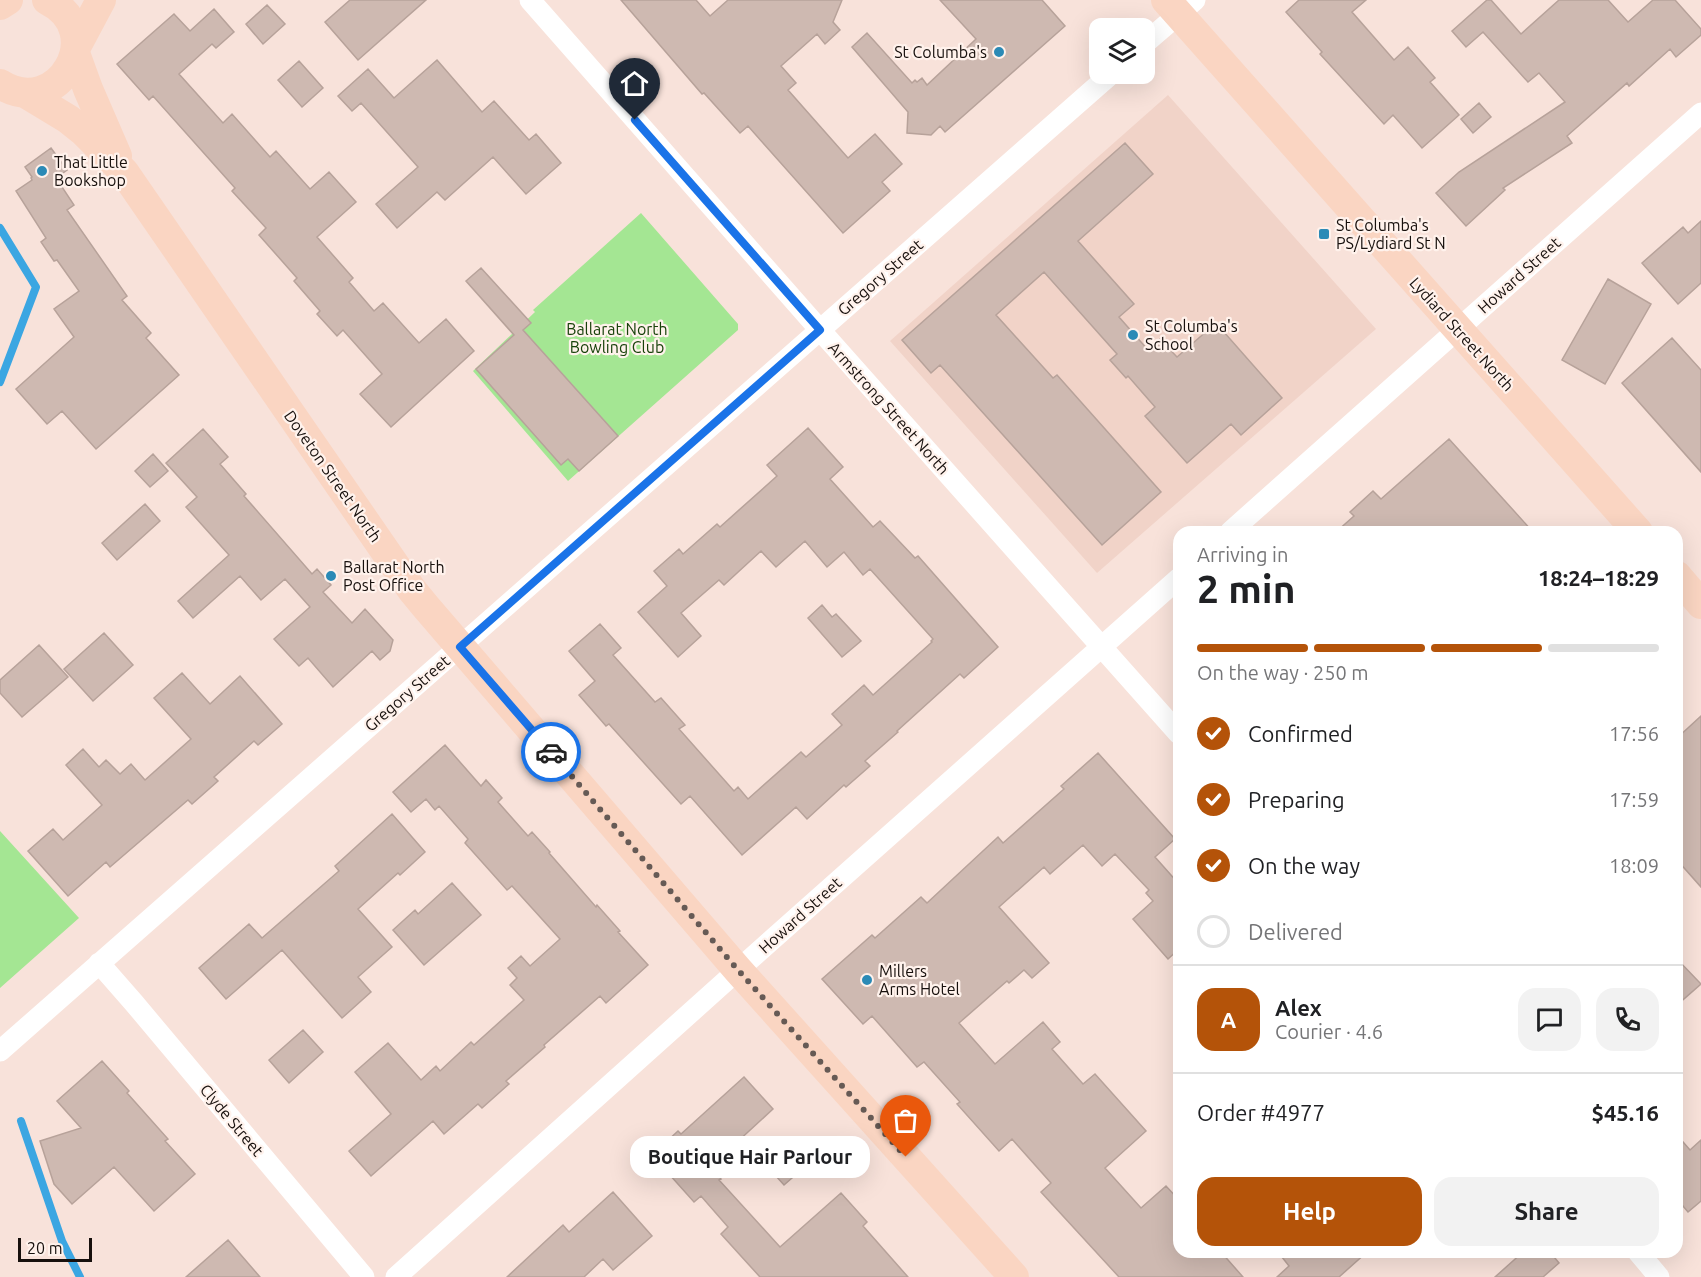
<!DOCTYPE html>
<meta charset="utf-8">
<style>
:root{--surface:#fff;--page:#f2f2f2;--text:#202124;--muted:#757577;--line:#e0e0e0;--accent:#b45309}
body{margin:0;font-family:Ubuntu,sans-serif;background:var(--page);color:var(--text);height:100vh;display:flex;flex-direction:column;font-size:22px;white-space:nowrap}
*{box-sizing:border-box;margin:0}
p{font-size:20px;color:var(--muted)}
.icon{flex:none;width:33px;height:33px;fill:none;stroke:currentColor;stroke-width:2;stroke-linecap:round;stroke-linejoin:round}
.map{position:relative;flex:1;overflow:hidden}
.drawer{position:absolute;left:1173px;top:526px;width:510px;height:732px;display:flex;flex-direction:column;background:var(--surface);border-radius:18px;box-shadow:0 6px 24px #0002}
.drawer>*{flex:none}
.buttons{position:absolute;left:1089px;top:18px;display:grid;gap:12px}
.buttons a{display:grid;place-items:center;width:66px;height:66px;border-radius:12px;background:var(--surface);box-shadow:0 6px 24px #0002;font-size:30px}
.scale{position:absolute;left:18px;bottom:15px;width:74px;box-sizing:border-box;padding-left:6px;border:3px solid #17100d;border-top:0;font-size:16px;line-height:21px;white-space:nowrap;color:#17100d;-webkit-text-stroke:4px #fff2ec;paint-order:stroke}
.pin{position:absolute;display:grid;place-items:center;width:51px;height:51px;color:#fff;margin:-62px -26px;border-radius:50% 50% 50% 0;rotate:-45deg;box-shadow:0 0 6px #0007}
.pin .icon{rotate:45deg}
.courier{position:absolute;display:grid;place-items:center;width:60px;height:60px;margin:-30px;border:4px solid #1a73e8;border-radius:50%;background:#fff;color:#222;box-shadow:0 2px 8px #0007}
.bubble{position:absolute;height:42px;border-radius:18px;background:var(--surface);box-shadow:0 6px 24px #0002;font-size:20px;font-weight:700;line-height:42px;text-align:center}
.summary em{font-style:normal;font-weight:700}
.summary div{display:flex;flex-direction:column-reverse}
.summary{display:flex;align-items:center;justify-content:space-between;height:102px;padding:0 24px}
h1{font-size:39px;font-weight:700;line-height:45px}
.bar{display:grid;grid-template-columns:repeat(4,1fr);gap:9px 6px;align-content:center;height:72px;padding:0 24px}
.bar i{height:8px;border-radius:4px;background:var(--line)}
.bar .active{background:var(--accent)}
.bar p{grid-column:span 4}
.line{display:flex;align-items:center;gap:15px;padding:0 24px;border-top:2px solid var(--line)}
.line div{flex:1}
.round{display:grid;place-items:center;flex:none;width:63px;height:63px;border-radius:18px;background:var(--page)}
ol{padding:0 24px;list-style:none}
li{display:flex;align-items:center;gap:18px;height:66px}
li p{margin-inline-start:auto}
li .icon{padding:6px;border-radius:50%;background:var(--accent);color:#fff;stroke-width:4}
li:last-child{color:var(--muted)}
li i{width:33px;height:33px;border:3px solid var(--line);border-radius:50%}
.cta{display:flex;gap:12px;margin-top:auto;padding:12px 24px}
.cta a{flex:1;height:69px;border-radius:18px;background:var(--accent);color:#fff;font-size:24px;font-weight:700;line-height:69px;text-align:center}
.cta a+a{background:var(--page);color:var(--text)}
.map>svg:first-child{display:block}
.built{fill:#f1d3c8}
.green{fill:#a4e693}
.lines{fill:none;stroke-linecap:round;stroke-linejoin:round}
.stream{stroke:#3ba6e2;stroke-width:8}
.building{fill:#ceb9b1;stroke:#b7a29a;stroke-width:1.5}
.street{stroke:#fff;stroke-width:21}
.secondary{stroke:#fad5c2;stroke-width:30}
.done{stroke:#665a55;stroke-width:6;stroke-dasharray:0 10.8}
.route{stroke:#1a73e8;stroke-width:8}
.poi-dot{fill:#2b8ab6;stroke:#fff2ec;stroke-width:2}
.labels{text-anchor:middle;stroke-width:4.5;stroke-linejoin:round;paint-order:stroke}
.poi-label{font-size:16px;fill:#17100d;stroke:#fff2ec;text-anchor:start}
.street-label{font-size:16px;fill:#17100d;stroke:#fff2ec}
.park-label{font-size:16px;fill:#18420a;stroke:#fff2ec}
</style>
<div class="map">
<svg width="1701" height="1277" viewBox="0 0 1701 1277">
<rect width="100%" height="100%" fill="#f8e2da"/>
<path class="built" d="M1168,95L1376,329L1097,573L890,341Z"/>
<path class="green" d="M641,213L738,324V330L568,481L473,371L535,312L533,310Z
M0,831L79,918L0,988Z"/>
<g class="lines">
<path class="stream" d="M0,228L36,287L0,382
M21,1121L62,1241L80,1277"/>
</g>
<path class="building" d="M350,0H426L358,60L325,22Z
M621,0H696L710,16L728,0H842L833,22L840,30L825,44L817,34L781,66L796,83L788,90L848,158L875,134L902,164L882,182L890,191L843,233L748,126L740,133L704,93L702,94Z
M940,0H1042L1065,26L945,132L940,126L931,135L907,133L908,112L852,47L867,33L912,83L915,80L917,82L922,78L927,85L976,39Z
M1299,0H1366L1352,12L1394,60L1408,47L1435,78L1430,82L1459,115L1422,148L1393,115L1384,124L1320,54L1322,52L1286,12Z
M1487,0H1491L1521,34L1559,0H1608L1628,22L1653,0H1675L1701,29V35L1676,57L1670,49L1629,86L1627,83L1567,136L1572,143L1503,188L1505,190L1466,226L1436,193L1459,172L1565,102L1539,73L1528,82L1483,32L1466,47L1452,31Z
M267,5L285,24L263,44L246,24Z
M214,9L234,32L216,48L212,44L179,74L223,123L232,114L270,157L276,151L310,189L329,172L356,202L317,237L353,278L349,282L374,311L383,303L419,343L446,319L474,351L391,427L360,394L382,374L343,330L337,336L317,314L320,311L294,281L297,278L259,235L266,228L232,191L235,188L153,96L149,100L117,64L174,14L190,31Z
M437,60L482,112L494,101L529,140L536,134L561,163L526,194L493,157L445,200L437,192L397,228L376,204L418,167L361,103L352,111L338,96L368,69L394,98Z
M299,61L323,88L302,107L278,80Z
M1479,103L1491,117L1473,133L1461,119Z
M1125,143L1153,174L1078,241L1134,304L1119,317L1148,350L1160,339L1177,357L1216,323L1282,398L1241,435L1231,424L1187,463L1145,416L1155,407L1128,376L1126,378L1110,360L1117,354L1044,272L996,315L1053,378L1057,375L1161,492L1102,545L940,365L931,373L902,340Z
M51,148L67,170L56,178L74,205L67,210L127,296L122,300L151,333L146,338L179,375L96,449L62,411L47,424L16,389L74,337L54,309L79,291L57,260L54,261L41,242L46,238L16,191L32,180L31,178L32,177L25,167Z
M1701,221V283L1678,304L1642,263L1683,227L1688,233Z
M481,268L531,323L523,330L618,436L579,471L568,459L561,465L476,369L514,335L466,281Z
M1608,279L1651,304L1605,384L1562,360Z
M1672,338L1701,370V472L1622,383Z
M808,428L843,467L830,479L873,527L880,521L915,558L918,556L998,647L964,678L960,674L897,731L898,732L865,761L870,766L846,787L844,785L807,819L796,807L742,855L690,796L681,804L609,724L606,726L579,695L595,681L569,651L600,624L621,648L613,655L655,702L661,698L685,725L679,729L734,791L738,787L748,799L801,752L806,757L842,725L832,714L864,685L873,695L932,642L931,641L933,639L870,569L863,575L844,552L827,567L805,541L776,567L761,551L724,585L719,580L681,613L701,636L678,657L638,612L667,586L654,571L679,549L683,554L717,524L720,527L777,476L767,465Z
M203,429L228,457L220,464L246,494L244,496L312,574L317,569L331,585L323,592L352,623L365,609L393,640L390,651L380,660L372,651L333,687L308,658L299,666L274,639L310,607L285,579L261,600L240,576L193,618L178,601L229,555L186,507L197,497L166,463Z
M1449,439L1533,532H1336L1354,516L1350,512L1373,491L1381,499Z
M153,454L168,471L150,487L135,471Z
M145,504L160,521L117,560L102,543Z
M822,605L832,617L836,614L861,641L842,657L808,618Z
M104,633L133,665L93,701L64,669Z
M39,645L68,677L22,717L0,693V680Z
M182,673L210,704L240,676L282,724L258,745L254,741L214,777L218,781L192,804L188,800L110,867L106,862L68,896L28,851L53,829L63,840L102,805L66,765L83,749L99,767L106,760L120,774L131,764L145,780L191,739L154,698Z
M1701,716V887L1677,860V738Z
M445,745L481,786L486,780L502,798L498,802L528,836L532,832L550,852L549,853L596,907L597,905L620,931L618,932L648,965L606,1003L600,996L544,1045L545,1047L506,1081L509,1084L482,1108L478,1104L444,1134L433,1121L371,1176L349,1151L391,1114L355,1072L388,1043L421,1080L436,1066L440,1071L471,1042L474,1045L524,1000L510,985L517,978L508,968L521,956L530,966L560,939L512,886L507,890L465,843L468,839L439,806L435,810L426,799L411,812L393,792Z
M1098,753L1175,839L1155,857L1179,884V949L1168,959L1133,919L1153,901L1146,893L1149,890L1115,854L1102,866L1083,845L1050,874L1044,867L999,907L1049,963L1032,978L1024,970L1009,983L1007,981L959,1023L995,1064L1043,1022L1060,1042L1052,1049L1083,1084L1095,1074L1146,1131L1105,1168L1141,1208L1166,1186L1179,1200V1252H1221L1243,1277H1119L1041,1192L1051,1183L1012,1139L999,1151L957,1104L960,1102L924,1062L917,1067L872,1016L863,1024L822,979L872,935L875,938L921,897L927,903L998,837L1003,843L1064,789L1061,786Z
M392,814L425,852L400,875L398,873L358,909L392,947L358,977L371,992L342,1018L282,950L226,999L199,968L249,924L262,938L339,871L335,866Z
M452,883L481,915L424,965L393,930L415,910L418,914Z
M1677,959L1701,984L1677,1005Z
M303,1030L323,1052L289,1083L269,1060Z
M102,1061L129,1091L127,1093L168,1139L165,1141L195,1174L154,1211L114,1167L72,1204L54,1184L40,1141L81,1128L57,1101Z
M744,1077L773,1109L710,1167L721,1179L719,1180L780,1247L841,1193L867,1222L863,1226L908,1277H760L721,1234L728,1227L701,1196L694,1202L652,1155L678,1131L681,1134Z
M1677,1135L1690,1150L1701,1140V1201L1688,1212L1677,1199Z
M798,1138L815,1158L784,1185L767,1166Z
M613,1192L652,1236L613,1270L603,1259L584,1277H507L563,1225L569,1232Z
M228,1240L260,1277H186Z
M1278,1252H1367L1339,1277H1277L1289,1266Z
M1523,1252H1550L1559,1263L1543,1277H1495Z"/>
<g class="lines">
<path class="street" d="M530,0L820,330L1179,734
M1144,44L1195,0
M1230,532L1701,113
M99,963L134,1003L364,1277
M0,1051L1111,74
M1638,1252L1659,1277
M396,1277L738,970L1179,578"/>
<path class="secondary" d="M1166,0L1638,532
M0,5L8,0
M76,47L101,0
M75,53L88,89L117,156
M0,84C58,121 110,31 47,0
M25,93L68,119L83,131L124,172L412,590L426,607L738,970L1014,1277
M1677,576L1701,604"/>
</g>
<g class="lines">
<path class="done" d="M551,752L738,970L906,1157"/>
<path class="route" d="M551,752L460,647L820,330L635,120"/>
</g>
<g class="poi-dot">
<circle cx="999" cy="52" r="6"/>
<circle cx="42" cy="171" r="6"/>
<rect x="1318" y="228" width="12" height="12" rx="3"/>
<circle cx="1133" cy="335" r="6"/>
<circle cx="331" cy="576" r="6"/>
<circle cx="867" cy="980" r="6"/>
</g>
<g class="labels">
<g class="poi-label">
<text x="987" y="58" text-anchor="end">St Columba's</text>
<text x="54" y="168">That Little<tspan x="54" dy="18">Bookshop</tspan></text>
<text x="1336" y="231">St Columba's<tspan x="1336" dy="18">PS/Lydiard St N</tspan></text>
<text x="1145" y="332">St Columba's<tspan x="1145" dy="18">School</tspan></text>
<text x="343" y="573">Ballarat North<tspan x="343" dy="18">Post Office</tspan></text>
<text x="879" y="977">Millers<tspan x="879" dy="18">Arms Hotel</tspan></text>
</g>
<g class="street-label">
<text transform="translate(1519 275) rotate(-42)" y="6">Howard Street</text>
<text transform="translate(880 277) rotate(-41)" y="6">Gregory Street</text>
<text transform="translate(1462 334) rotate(48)" y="6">Lydiard Street North</text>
<text transform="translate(889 408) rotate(48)" y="6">Armstrong Street North</text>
<text transform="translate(333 476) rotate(55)" y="6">Doveton Street North</text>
<text transform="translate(407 693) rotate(-41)" y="6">Gregory Street</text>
<text transform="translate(800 915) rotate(-42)" y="6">Howard Street</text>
<text transform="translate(232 1120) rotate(50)" y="6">Clyde Street</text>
</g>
<g class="park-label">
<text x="617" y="335">Ballarat North<tspan x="617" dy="18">Bowling Club</tspan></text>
</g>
</g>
</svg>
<div class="buttons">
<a><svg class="icon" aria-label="layers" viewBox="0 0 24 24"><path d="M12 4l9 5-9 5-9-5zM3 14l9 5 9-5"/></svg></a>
</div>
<div class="scale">20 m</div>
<div class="pin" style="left:906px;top:1157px;background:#ea580c"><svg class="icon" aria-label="bag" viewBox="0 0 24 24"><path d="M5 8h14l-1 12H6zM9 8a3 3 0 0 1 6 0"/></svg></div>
<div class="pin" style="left:635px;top:120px;background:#1f2937"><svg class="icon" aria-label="home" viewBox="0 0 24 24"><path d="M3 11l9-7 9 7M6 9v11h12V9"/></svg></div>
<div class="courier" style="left:551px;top:752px"><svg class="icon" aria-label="car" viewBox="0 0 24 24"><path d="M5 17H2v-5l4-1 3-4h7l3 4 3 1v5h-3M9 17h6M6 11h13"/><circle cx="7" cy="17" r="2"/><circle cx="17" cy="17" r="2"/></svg></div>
<div class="bubble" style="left:630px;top:1136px;width:240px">Boutique Hair Parlour</div>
<section class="drawer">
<div class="summary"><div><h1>2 min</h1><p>Arriving in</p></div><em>18:24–18:29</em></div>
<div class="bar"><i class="active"></i><i class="active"></i><i class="active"></i><i></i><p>On the way · 250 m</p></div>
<ol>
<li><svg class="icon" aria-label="check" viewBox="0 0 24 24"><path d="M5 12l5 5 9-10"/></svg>Confirmed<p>17:56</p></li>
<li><svg class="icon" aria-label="check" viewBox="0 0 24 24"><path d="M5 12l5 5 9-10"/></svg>Preparing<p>17:59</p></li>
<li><svg class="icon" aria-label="check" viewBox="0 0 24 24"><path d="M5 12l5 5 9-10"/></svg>On the way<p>18:09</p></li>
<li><i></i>Delivered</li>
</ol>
<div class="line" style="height:108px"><b class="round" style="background:var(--accent);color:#fff">A</b><div><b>Alex</b><p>Courier · 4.6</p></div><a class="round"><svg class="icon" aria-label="chat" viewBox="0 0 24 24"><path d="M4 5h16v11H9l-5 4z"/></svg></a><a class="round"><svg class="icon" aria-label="phone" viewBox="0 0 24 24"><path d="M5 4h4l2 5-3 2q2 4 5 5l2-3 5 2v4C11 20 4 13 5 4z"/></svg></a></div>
<div class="line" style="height:78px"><div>Order #4977</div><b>$45.16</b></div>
<div class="cta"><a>Help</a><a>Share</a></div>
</section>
</div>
